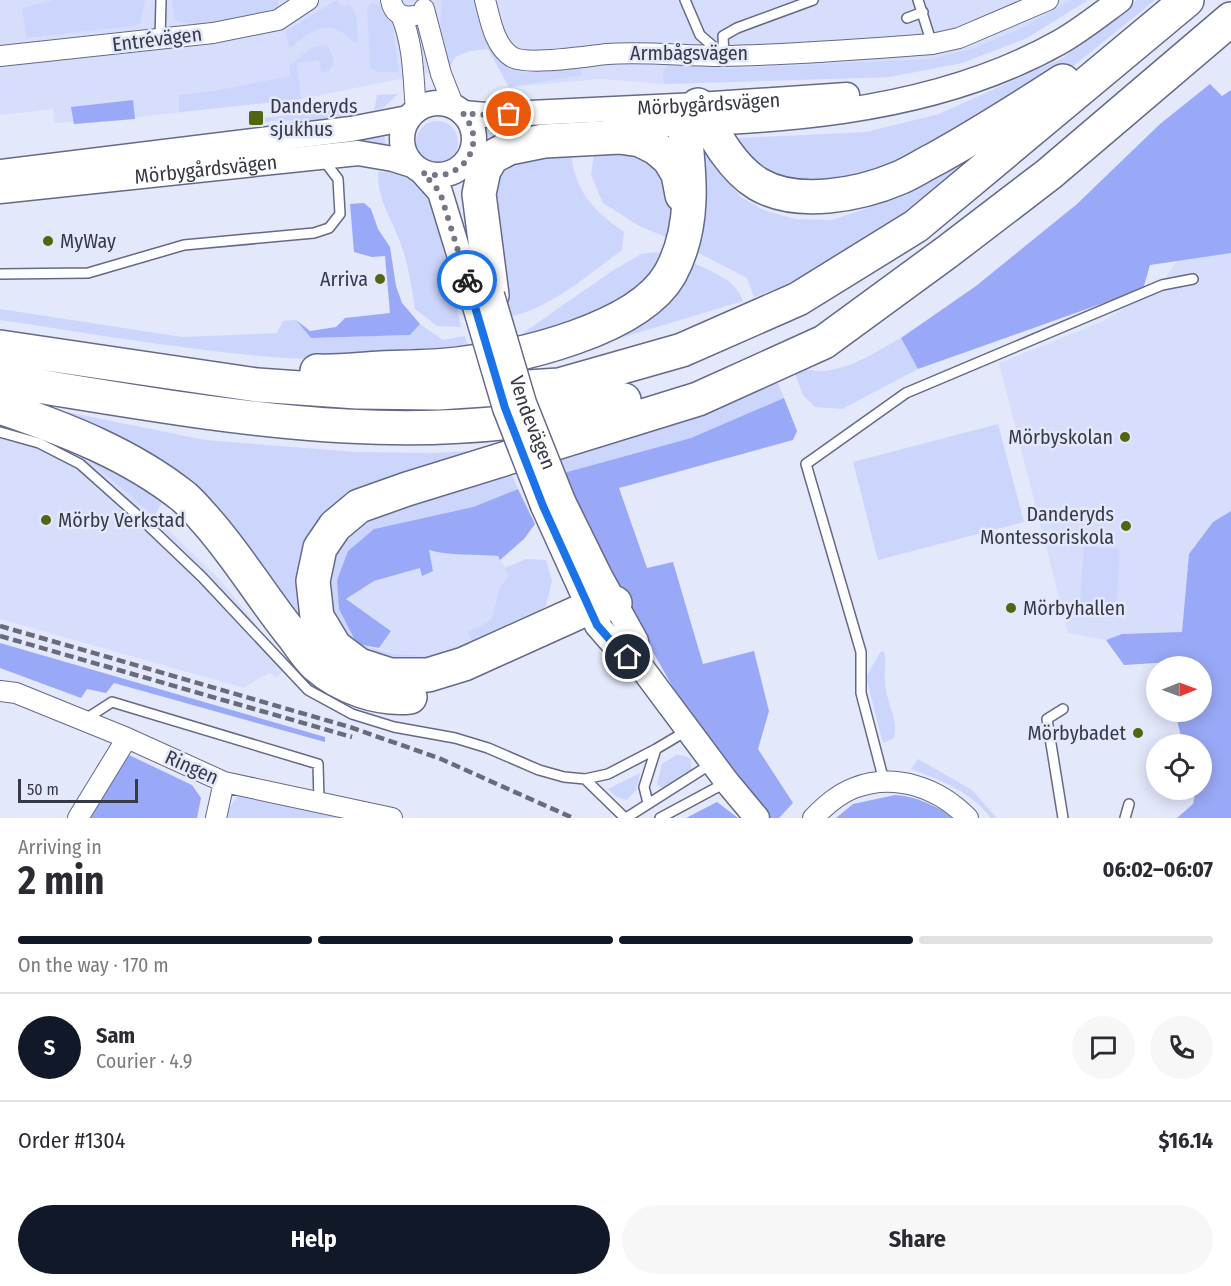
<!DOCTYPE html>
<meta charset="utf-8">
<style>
:root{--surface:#fff;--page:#f7f7f7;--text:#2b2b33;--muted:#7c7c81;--line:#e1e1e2;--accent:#111827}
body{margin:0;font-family:"Fira Sans Condensed",sans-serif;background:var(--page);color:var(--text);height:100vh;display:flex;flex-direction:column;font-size:22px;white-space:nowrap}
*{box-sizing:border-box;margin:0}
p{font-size:20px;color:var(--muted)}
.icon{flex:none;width:33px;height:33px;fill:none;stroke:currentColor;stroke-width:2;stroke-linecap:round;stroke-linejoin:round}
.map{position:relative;height:818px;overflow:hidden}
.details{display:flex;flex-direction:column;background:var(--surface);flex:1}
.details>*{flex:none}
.needle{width:39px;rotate:89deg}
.fabs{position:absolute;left:1146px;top:656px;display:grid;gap:12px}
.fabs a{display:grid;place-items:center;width:66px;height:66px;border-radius:50%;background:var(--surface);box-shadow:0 3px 15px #0003;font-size:30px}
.scale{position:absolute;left:18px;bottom:15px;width:120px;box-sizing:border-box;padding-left:6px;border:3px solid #373a46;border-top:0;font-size:16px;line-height:21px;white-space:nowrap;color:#373a46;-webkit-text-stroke:4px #e4e8fb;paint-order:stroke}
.pin{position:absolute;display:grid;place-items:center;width:51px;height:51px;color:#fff;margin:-26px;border:3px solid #fff;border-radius:50%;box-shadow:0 2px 6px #0007}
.courier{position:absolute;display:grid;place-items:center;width:60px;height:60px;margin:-30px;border:4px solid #1a73e8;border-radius:50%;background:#fff;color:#222;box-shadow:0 2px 8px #0007}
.head em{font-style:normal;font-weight:700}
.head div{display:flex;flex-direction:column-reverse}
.head{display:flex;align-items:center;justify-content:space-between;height:102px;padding:0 18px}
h1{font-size:39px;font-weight:700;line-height:45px}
.bar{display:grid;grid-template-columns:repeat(4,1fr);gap:9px 6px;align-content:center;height:72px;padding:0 18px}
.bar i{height:8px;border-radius:4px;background:var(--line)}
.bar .selected{background:var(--accent)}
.bar p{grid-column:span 4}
.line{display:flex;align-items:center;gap:15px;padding:0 18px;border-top:2px solid var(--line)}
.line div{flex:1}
.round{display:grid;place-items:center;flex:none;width:63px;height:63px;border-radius:32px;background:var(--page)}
.button{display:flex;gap:12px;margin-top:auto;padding:12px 18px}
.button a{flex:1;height:69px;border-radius:36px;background:var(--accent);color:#fff;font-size:24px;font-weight:700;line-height:69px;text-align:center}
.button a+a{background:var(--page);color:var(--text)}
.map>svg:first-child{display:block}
.built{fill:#d6defc}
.green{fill:#ccd5fc}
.forest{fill:#9aa9f7}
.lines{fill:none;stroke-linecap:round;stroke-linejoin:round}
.service-casing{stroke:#646a86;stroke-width:12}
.minor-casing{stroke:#646a86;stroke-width:22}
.tertiary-casing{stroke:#646a86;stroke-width:27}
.motorway-casing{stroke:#646a86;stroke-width:36}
.service{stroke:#fff;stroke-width:9}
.minor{stroke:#fff;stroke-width:20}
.tertiary{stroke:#fff;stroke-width:24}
.motorway{stroke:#fff;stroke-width:33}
.rail{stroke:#686b79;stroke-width:4.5;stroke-dasharray:9 4.5;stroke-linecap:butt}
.tertiary-bridge-casing{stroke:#646a86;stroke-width:27;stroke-linecap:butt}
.tertiary-bridge{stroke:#fff;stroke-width:24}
.done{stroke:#747785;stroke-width:6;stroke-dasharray:0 10.8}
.route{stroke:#1a73e8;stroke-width:8}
.poi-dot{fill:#526511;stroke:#e4e8fb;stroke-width:2}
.labels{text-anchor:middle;stroke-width:5;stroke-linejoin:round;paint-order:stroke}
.street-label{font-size:20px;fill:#373a46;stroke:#e4e8fb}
.poi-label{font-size:20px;fill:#373a46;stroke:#e4e8fb;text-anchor:start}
</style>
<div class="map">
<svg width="1231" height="818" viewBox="0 0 1231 818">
<rect width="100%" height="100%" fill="#e4e8fb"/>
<path class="built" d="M0,0H1088L1027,38L962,63L889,77L664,84L601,79L509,87L488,49L469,51L455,57L449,69L301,99L74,124L72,122L54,123L53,109L0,115Z
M1231,253V511L1213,522L1189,554L1182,633L1122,634L1106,640L1068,633L999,363L1103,321L1159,288L1178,259Z
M0,423L82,455L154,516L220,580L288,664L277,678L270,673L259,678L244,688L0,619Z
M428,550L441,553H465L498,556L509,574L500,587L491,620L467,632L472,642L442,657L396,654L379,648L391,630L346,599L374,581L421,568L433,571Z"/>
<path class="green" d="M54,0H145L140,24L132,26L26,38L22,8Z
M175,0H278V8C246,15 206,32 175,20L172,2Z
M337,0L341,6L350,5C359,15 357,31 358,44C350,41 345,33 338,30C319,21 302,38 289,49L286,31Z
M442,0H474L489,41L519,73L580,67L582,75L509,87L488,49L469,51L455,57L449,69L440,25Z
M1071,0H1088L1027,38L962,63L889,77L664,84L663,71L675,56L726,69L930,59L972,49L1020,29Z
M1137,0H1155L1071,68L899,163L841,179L796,180L761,167L743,153L738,138L866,132L939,114L1063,58Z
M371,3L384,7L391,17L399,72H378L370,68L367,9Z
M320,45L328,46C333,55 336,62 329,71L321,72L319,60L297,63L301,99L179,112V95L214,91L291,76L289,66L310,49Z
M398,94L383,108L374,110L377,95Z
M352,108L358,113L317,120L271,121L260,124L262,118Z
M416 142a21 21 0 1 1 42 0a21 21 0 1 1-42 0Z
M384,136L388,150L355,141Z
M701,136L721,171L741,197L763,210L795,219L832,220L907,195L982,150C955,173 929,198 900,218C854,251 807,278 754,297L747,278L695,251Z
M595,146H611L661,164L671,196L674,231L668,238L639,226L603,203L591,175Z
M570,148C575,191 590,208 624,232L622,250C586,276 554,306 510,317L500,278L493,176L507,161Z
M378,172H398L412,177L426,193L442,243L461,327L437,326L415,309C412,287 408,265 401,244C392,220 377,198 378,172Z
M657,252L665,254C657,272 641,293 623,303C590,321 552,328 516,338L612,271L641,254Z
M691,262C710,271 736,279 743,301L561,356Z
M0,309L182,337L277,333L283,321L296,320L311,338L410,335L420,324L443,340L465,336L469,350C408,355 347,362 286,358C190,351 95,334 0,320Z
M901,338L918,369L842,409L815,407L803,395L794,371L800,367C834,381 872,354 901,338Z
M776,378L784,398L691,438L560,474L552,456Z
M47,408L205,440L356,452L434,453L504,449L335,507L315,645L267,577Z
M998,424L1024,522L878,560L853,462Z
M89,452L166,497L154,516L82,455Z
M509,468L518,489L473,507L374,529L348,551L337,580L357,644L396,654L442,657L472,642L467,632L491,620L500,587L509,575L505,568L526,559L546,560L552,581L546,606L513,627L460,655L413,663L371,659L344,641L332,619L323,585L329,556L346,531L380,505Z
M1084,546L1120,549L1116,617L1079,614Z
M881,651L884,652C887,662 884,671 885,681C885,700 899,719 894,738L883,743L866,677Z
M676,755L685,756L691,759V770L665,787H660L657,784L662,764Z
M918,759L972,790L997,818H991C971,792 941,780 911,769Z
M640,773L636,790L627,800L616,797L608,789Z
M237,796H262L360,818H226L228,811Z"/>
<path class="forest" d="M1210,84L1222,96L1231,90V253L1150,265L1143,289L918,369L901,338L976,286L1077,204L1160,124Z
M133,100L135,119L74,124L71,107Z
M364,203L371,209L378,229L390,247L396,286L402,303L420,324L410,335L311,338L296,320L310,331L336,327L345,318L390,313L385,256L372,257L354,252L350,204Z
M784,398L797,431L793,440L619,488L647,568L673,562L703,664L754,651L769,711L758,749L793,803L779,818H770L683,705L641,631L560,474L691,438Z
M518,489L535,524L524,539L500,560L498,556C475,554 450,556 429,550L433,571L422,576L420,568L374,581L346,599L391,631L379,648L357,644L339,609L337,580L348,551L374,529L473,507Z
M1231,511V818H1177L1193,804L1196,789H1202V744H1183L1177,720L1173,721V711H1202V666H1172V662L1124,665L1106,640L1122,634L1182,632L1189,554L1213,522Z
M0,643L325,737V742L114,683L106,693L87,689L81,698L0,668Z
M129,755L192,785L201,798L197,818H90Z
M895,795C917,796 937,807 956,818H836L853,804Z
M717,802L738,818H686Z"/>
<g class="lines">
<g class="service-casing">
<path id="service" d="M685,0L700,35L722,54
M918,0L932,44
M907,18L923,12
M160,40L161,0
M724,56L723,36L737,28L813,0
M0,274L88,273L184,245L314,233L329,228L340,214L338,179L322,158
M0,432L39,443L80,464L135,513L202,577L308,690L352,714L394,727L455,738L488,748L539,770L564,777L585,779L608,774L656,749L688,730
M84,720L112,702L318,764L319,801
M585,779L625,818
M884,781L861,693V652L806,464L906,393L1162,285L1193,279
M648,803L644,787L656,749
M626,818L711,764
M660,818L727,782
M1063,818L1047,719L1063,709
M1125,818L1129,804"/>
</g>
<g class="minor-casing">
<path id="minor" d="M391,0C393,12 401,18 413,16
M485,0C490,18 494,46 512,57C528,66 587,56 607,54C645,51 683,56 721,56C791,55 862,49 932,44L959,38L1048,0
M424,9L441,74L454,107
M401,15C414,46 413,77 416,110
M0,56L213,33L278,20L308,0
M0,691L16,693L127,738L224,782L392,818
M78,818L127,738
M216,818L224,782
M813,818C825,806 838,794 854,788C895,772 939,788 968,818"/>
</g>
<g class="tertiary-casing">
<g id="tertiary">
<circle cx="438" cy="139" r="36"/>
<path id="s1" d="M463,113L485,115L698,105L847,95"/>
<path d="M615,125C764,123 927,117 1060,42C1081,30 1101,14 1120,0"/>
<path d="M0,172L351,129L408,118"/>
<path d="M423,173L440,192L474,303"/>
<path id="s2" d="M0,191L358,153L393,159L412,165"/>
<path d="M563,501L600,576L636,641L639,664"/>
<path d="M543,506L597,625L618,649L639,664L727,782L757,818"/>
</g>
</g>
<g class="motorway-casing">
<path id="motorway" d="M492,295L479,194L484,170L492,157L509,148L544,141L620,137L640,140L656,148L669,159L678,174L682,195
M0,347L257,385L357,392L438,393L559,385L682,350L798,299L916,226L1187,0
M317,371C338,372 360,369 381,368C406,367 433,367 458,364C518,357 638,330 670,274C696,227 690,175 684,123L698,105C713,132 730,167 758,184C797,207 859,195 899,178C911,173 923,165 935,159C979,135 1021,108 1063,81
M0,380C205,412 420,458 624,400
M0,407C65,429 130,454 184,497C191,503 197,510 203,517C237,554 262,598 294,637C301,647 308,658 317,666C341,687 378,700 410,697
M615,603L588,608L464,664L428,675H390L359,665L335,647L317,617L313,581L320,548L335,526L359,506L407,489L698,399L824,342L947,252L1049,174L1231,19"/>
</g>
<use href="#service" class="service"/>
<use href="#minor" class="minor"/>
<use href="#tertiary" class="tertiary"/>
<use href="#motorway" class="motorway"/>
<path class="rail" d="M0,626L350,727L441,759L573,818
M0,636L352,737"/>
<g class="tertiary-bridge-casing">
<g id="tertiary-bridge">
<path id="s3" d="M492,295L524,403L563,501"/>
<path d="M474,303L505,408L543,506"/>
</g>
</g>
<use href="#tertiary-bridge" class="tertiary-bridge"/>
</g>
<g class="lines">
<path class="done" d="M467,280L440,192L423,173C429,174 436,176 442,175C464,171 478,151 472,129C470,124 466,118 463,113L485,115L509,114"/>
<path class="route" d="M467,280L505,408L543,506L597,625L618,649L628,657"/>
</g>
<g class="poi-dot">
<rect x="248" y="110" width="16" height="16" rx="3"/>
<circle cx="48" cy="241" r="6"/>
<circle cx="380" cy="279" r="6"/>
<circle cx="1125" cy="437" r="6"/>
<circle cx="46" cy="520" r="6"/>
<circle cx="1126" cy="526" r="6"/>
<circle cx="1011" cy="608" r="6"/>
<circle cx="1138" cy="733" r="6"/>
</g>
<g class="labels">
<g class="street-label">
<text transform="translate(157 39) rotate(-7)" y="7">Entrévägen</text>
<text x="689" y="60">Armbågsvägen</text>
<text dy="7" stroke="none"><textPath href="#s1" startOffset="246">Mörbygårdsvägen</textPath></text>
<text dy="7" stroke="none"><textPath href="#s2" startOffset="207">Mörbygårdsvägen</textPath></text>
<text dy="7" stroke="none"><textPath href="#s3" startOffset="134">Vendevägen</textPath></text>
<text transform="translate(192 767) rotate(24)" y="7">Ringen</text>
</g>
<g class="poi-label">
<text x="270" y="113">Danderyds<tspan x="270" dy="23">sjukhus</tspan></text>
<text x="60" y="248">MyWay</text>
<text x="368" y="286" text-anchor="end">Arriva</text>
<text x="1113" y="444" text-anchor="end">Mörbyskolan</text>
<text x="1114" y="521" text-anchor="end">Danderyds<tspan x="1114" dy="23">Montessoriskola</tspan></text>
<text x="58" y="527">Mörby Verkstad</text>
<text x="1023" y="615">Mörbyhallen</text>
<text x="1126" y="740" text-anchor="end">Mörbybadet</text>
</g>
</g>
</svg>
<div class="fabs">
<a><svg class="needle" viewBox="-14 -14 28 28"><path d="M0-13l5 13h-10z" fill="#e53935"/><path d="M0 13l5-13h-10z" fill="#7c7c81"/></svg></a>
<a><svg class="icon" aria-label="locate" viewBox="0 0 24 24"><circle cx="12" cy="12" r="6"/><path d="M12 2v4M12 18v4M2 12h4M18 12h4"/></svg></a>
</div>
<div class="scale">50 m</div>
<div class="pin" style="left:509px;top:114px;background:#ea580c"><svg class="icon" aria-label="bag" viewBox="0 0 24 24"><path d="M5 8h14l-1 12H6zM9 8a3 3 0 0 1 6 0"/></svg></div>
<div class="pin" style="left:628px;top:657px;background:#1f2937"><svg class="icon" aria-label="home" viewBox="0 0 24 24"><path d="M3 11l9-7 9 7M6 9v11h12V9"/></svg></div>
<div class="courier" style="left:467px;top:280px"><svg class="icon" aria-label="bike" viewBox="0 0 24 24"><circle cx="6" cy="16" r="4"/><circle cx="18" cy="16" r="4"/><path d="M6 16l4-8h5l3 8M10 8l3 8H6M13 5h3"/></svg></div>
</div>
<section class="details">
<div class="head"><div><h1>2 min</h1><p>Arriving in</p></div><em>06:02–06:07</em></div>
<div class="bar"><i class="selected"></i><i class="selected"></i><i class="selected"></i><i></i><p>On the way · 170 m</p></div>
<div class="line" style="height:108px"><b class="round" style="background:var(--accent);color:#fff">S</b><div><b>Sam</b><p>Courier · 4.9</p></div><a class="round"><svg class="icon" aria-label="chat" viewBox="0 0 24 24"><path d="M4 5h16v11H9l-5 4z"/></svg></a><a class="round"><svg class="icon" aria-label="phone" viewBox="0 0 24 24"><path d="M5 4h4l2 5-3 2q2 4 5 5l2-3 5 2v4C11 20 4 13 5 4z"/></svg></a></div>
<div class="line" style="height:78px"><div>Order #1304</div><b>$16.14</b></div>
<div class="button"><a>Help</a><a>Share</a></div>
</section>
